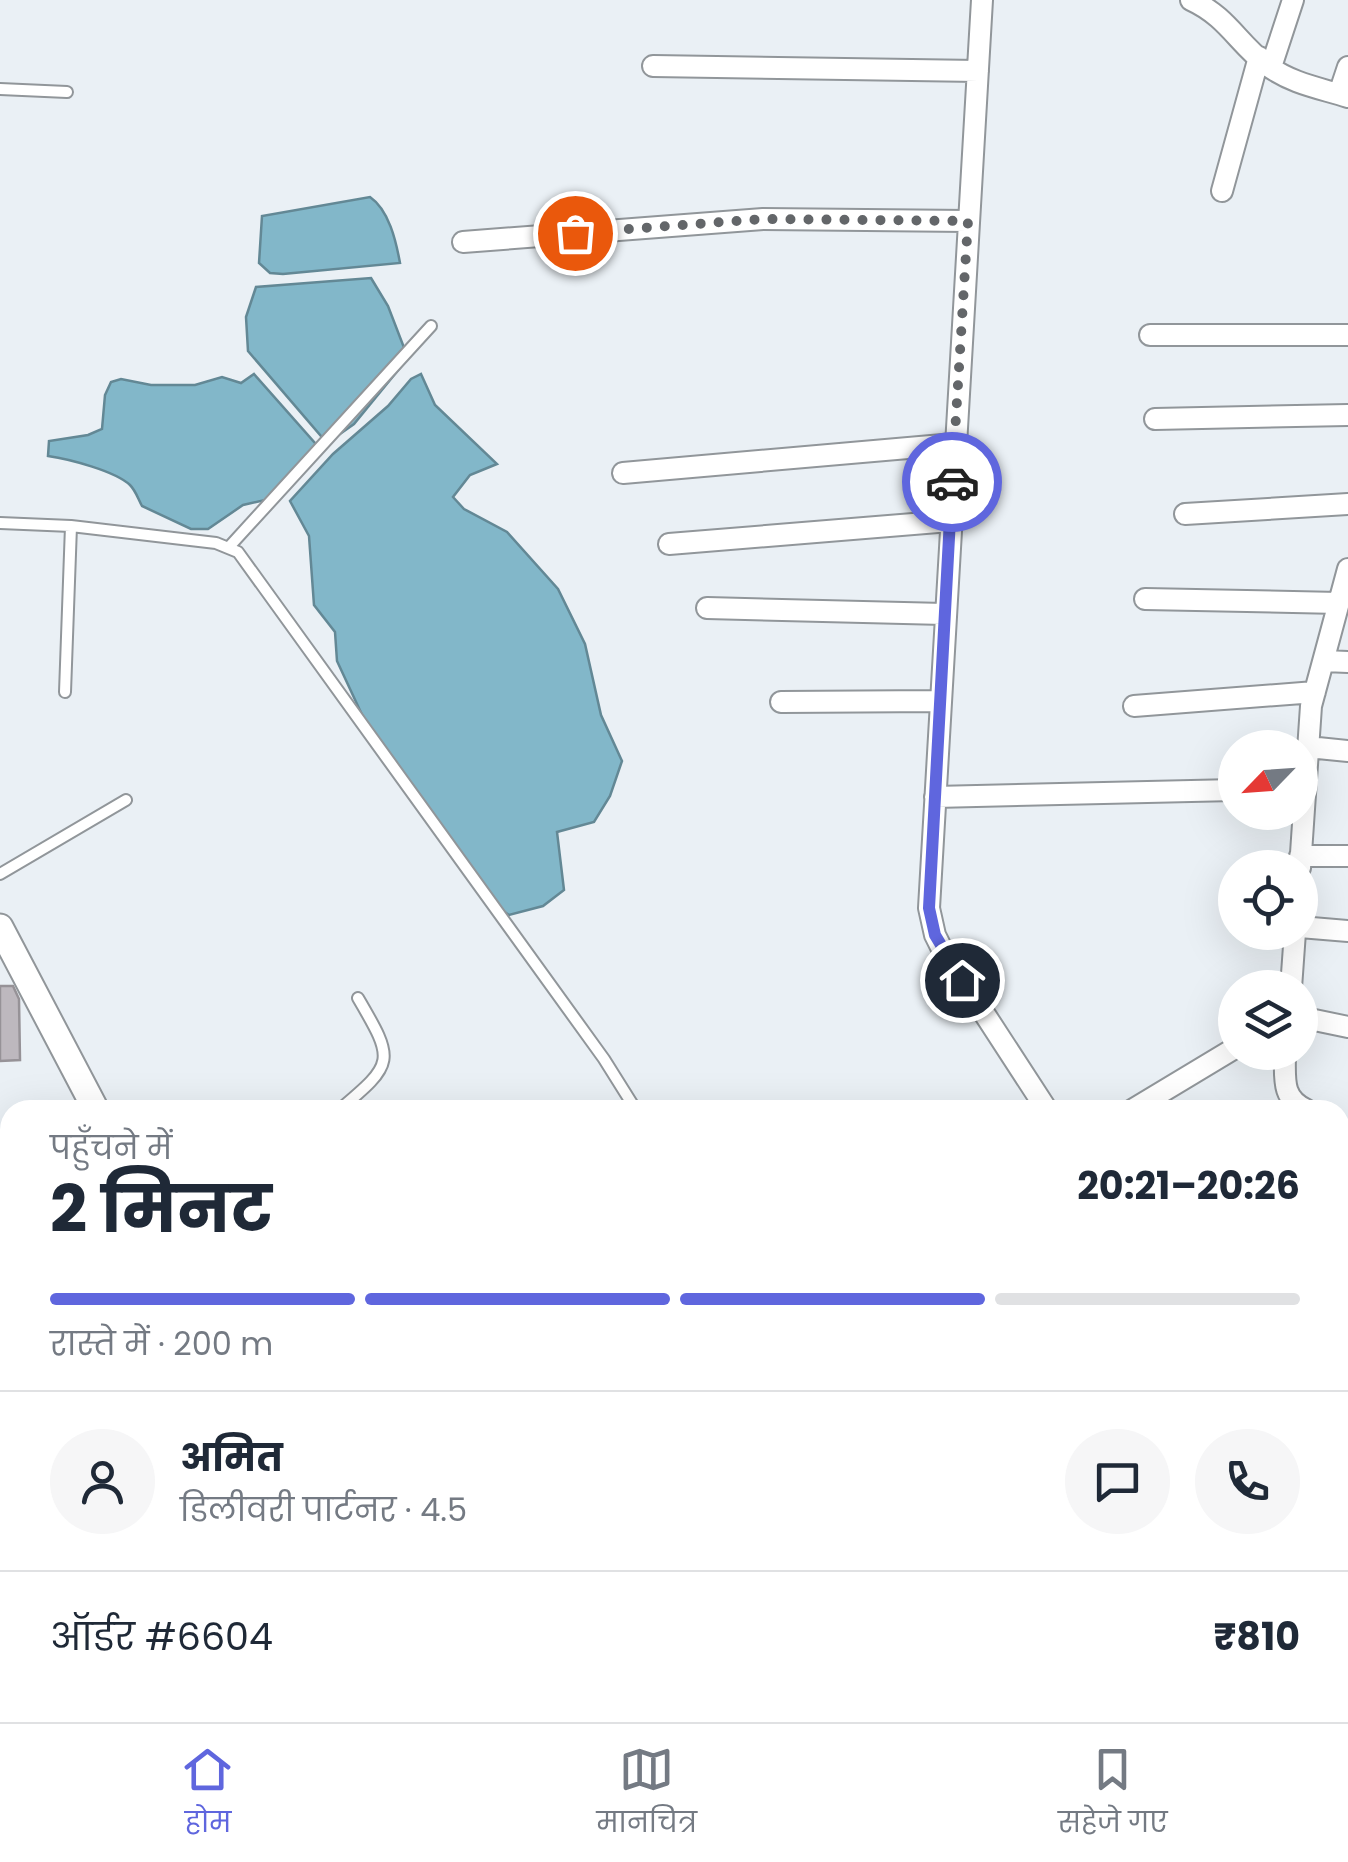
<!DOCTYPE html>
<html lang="hi">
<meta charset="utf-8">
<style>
:root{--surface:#fff;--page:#f6f6f7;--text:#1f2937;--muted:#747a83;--line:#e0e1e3;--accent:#5f66de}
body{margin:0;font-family:Poppins,"Noto Sans Devanagari",sans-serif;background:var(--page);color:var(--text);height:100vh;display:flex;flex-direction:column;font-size:38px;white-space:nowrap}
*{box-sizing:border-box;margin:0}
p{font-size:32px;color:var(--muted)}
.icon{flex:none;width:55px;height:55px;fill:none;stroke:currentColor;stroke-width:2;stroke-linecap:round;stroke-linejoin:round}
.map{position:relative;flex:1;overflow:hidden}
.drawer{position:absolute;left:0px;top:1100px;width:1350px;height:622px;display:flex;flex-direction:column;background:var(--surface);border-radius:30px 30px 0 0;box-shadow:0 10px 40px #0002}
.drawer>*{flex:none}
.needle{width:65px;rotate:245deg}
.buttons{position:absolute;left:1218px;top:730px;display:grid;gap:20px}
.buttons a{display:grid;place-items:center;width:100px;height:100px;border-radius:50%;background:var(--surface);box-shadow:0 10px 40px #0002;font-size:50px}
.pin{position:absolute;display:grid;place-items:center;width:85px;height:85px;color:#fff;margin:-42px;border:5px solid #fff;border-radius:50%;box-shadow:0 2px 10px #0007}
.courier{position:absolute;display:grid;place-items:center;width:100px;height:100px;margin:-50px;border:8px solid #5f66de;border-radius:50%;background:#fff;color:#222;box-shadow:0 2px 12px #0007}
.headline em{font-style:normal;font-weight:700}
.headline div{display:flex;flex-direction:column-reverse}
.headline{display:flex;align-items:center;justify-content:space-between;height:170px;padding:0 50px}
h1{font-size:65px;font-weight:700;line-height:75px}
.bar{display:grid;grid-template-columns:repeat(4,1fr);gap:15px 10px;align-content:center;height:120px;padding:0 50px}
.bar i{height:12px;border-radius:8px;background:var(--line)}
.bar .active{background:var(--accent)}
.bar p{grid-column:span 4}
.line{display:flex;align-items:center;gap:25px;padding:0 50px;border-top:2px solid var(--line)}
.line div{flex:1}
.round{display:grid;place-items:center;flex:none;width:105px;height:105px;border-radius:52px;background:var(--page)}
.tab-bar{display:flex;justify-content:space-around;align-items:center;height:140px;border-top:2px solid var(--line);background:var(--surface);font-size:28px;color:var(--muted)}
.tab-bar a{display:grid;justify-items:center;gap:5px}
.tab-bar .active{color:var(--accent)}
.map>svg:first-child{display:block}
.water{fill:#82b7c9;stroke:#638895;stroke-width:2.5}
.building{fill:#bdb8be;stroke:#969297;stroke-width:2.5}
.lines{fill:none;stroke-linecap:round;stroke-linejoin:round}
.service-casing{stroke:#91969a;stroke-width:14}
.minor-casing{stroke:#91969a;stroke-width:24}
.tertiary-casing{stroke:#91969a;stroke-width:29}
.trunk-casing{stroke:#83623c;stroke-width:36}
.service{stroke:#fff;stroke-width:10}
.minor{stroke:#fff;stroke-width:20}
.tertiary{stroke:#fff;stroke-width:25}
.trunk{stroke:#ca9f70;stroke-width:32}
.done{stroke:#636669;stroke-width:10;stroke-dasharray:0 18}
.route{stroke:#5f66de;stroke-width:12}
</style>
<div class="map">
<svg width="1348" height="1722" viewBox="0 0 1348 1722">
<rect width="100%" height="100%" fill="#eaf0f5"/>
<path class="water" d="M370,197C389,210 396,241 400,263L283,274L270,273L259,263L262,216Z
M371,278L388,306L408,358L354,424L327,443L248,351L246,317L256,287Z
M254,374L322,451L274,498L243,505L208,529H191L142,506C138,499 136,491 130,485C115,471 69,459 48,456L49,441L88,435L102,429L105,395L111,382L121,379L151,385H195L222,377L241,383Z
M421,374L435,405L497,464L470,475L453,497L464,509L507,532L558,589L585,644L601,715L622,761L610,796L594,822L557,832L564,890L543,906L509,915L487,900L396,762L364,719L337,661L335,632L314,605L309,536L290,501L333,454L388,406L411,379Z
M0,1603L10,1604V1712L168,1713L178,1722H0Z
M830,1713L831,1722H589L588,1713Z"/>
<path class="building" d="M0,986H13L19,999L20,1060L0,1061Z"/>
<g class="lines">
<g class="service-casing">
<path id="service" d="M0,89L67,92
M0,523L71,526L216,543L238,552L604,1059L636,1110
M229,547L431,326
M65,692L71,526
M0,874L126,800
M339,1110C395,1063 395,1061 358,998
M0,1432L10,1439
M847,1712L848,1722
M948,1722L991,1712"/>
</g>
<g class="minor-casing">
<path id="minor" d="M982,0L929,908L935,935L941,947L1047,1110
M1191,0C1228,17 1238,44 1268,66C1293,84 1320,88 1348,97
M653,66L978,71
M1271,67L1293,0
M1339,94L1348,67
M1222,191L1259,57
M463,242L763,219L968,221
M1150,335H1348
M1155,419L1348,415
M623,473L954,444
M1185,514L1348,504
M669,544L950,521
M1145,599L1339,603
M707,608L944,614
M1324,661L1348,662
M781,702L939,701
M1134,706L1315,692
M1308,747L1348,751
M935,797L1235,790
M1300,856H1348
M1300,868L1311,706L1348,569
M1300,927L1348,931
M1291,988L1295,932
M1300,1017L1348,1027
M1285,1052C1285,1078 1281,1099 1307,1110
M1132,1110L1235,1048
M1340,1131V1139
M0,1328L10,1329
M1340,1590L1348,1589
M1340,1633L1348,1632
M1340,1677L1348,1675
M1183,1712L1184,1722"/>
</g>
<g class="tertiary-casing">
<path id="tertiary" d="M0,927L96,1110
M434,1712L439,1722"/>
</g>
<g class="trunk-casing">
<path id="trunk" d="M370,1712L383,1722
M123,1722L142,1712"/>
</g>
<use href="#service" class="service"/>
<use href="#minor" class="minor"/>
<use href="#tertiary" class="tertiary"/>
<use href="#trunk" class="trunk"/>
</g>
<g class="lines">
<path class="done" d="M575,233L763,219L968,221L952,482"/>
<path class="route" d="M952,482L929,908L935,935L962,980"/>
</g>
</svg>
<div class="buttons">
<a><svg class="needle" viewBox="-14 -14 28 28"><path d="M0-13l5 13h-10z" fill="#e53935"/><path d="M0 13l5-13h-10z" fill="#747a83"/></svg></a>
<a><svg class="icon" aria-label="locate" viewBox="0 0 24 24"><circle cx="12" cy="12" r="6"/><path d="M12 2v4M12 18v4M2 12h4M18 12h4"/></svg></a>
<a><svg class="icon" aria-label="layers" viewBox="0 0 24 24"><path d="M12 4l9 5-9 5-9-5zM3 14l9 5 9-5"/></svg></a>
</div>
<div class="pin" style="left:575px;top:233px;background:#ea580c"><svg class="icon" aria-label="bag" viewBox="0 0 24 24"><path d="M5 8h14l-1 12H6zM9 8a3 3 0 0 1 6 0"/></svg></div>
<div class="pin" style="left:962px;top:980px;background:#1f2937"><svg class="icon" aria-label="home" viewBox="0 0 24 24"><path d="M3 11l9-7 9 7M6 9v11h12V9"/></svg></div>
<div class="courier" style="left:952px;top:482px"><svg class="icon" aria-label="car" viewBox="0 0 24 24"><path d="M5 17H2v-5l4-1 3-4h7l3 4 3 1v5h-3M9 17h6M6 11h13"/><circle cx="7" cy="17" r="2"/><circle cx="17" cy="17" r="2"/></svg></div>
<section class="drawer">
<div class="headline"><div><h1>2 मिनट</h1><p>पहुँचने में</p></div><em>20:21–20:26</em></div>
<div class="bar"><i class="active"></i><i class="active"></i><i class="active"></i><i></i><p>रास्ते में · 200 m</p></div>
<div class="line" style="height:180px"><a class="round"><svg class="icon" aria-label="person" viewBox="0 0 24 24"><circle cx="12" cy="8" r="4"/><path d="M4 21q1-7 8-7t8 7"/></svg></a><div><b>अमित</b><p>डिलीवरी पार्टनर · 4.5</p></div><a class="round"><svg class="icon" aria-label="chat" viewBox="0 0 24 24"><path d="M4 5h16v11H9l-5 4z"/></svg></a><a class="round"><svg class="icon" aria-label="phone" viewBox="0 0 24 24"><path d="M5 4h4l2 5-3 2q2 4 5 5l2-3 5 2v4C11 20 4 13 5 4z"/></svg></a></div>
<div class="line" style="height:130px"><div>ऑर्डर #6604</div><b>₹810</b></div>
</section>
</div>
<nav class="tab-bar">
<a class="active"><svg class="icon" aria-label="home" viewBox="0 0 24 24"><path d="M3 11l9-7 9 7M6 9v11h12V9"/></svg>होम</a>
<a><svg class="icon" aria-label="map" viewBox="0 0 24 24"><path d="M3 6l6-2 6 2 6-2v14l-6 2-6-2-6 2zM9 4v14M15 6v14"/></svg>मानचित्र</a>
<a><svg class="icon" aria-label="saved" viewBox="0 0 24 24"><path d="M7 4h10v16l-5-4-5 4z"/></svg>सहेजे गए</a>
</nav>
